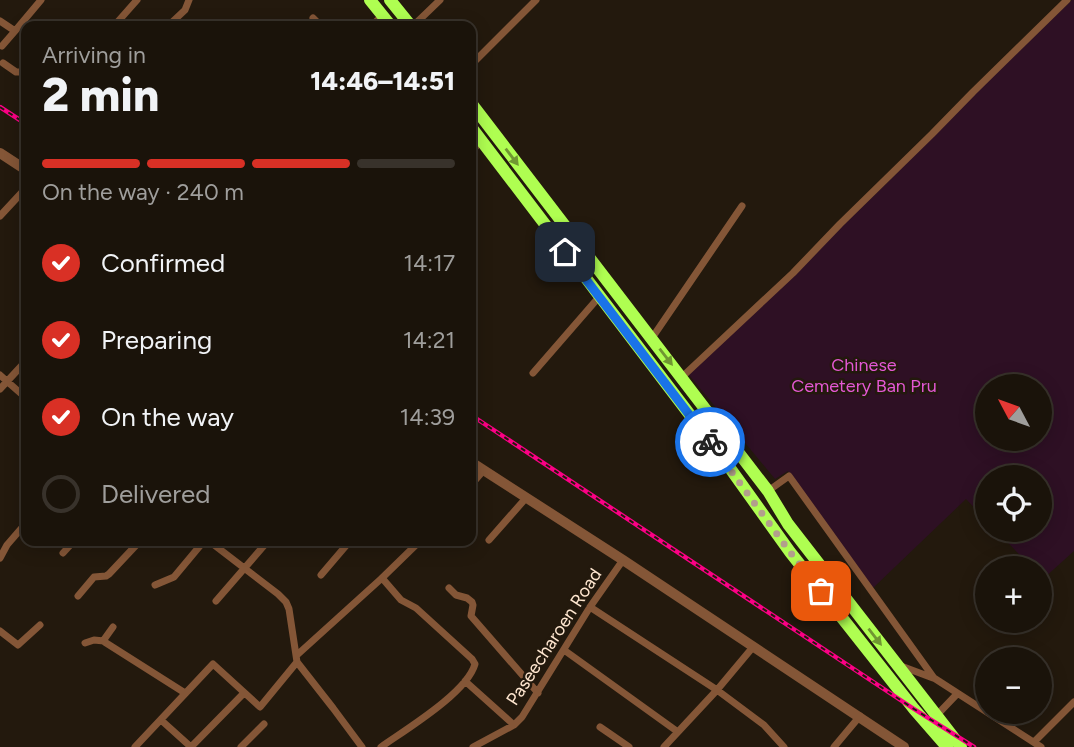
<!DOCTYPE html>
<meta charset="utf-8">
<style>
:root{--surface:#1a130a;--page:#231c13;--text:#f1f3f6;--muted:#9f9e9c;--line:#38322b;--accent:#d93025}
body{margin:0;font-family:Figtree,sans-serif;background:var(--page);color:var(--text);height:100vh;display:flex;flex-direction:column;font-size:26px;white-space:nowrap}
*{box-sizing:border-box;margin:0}
p{font-size:23px;color:var(--muted)}
.icon{flex:none;width:38px;height:38px;fill:none;stroke:currentColor;stroke-width:2;stroke-linecap:round;stroke-linejoin:round}
.map{position:relative;flex:1;overflow:hidden}
.drawer{position:absolute;left:21px;top:21px;width:455px;height:525px;display:flex;flex-direction:column;background:var(--surface);border-radius:14px;box-shadow:0 4px 18px #0003,0 0 0 2px var(--line)}
.drawer>*{flex:none}
.needle{width:46px;rotate:311deg}
.controls{position:absolute;left:975px;top:374px;display:grid;gap:14px}
.controls a{display:grid;place-items:center;width:77px;height:77px;border-radius:50%;background:var(--surface);box-shadow:0 4px 18px #0003,0 0 0 2px var(--line);font-size:35px}
.pin{position:absolute;display:grid;place-items:center;width:60px;height:60px;color:#fff;margin:-30px;border-radius:14px;box-shadow:0 4px 10px #0006}
.courier{position:absolute;display:grid;place-items:center;width:70px;height:70px;margin:-35px;border:5px solid #1a73e8;border-radius:50%;background:#fff;color:#222;box-shadow:0 2px 9px #0007}
.headline em{font-style:normal;font-weight:800}
.headline div{display:flex;flex-direction:column-reverse}
.headline{display:flex;align-items:center;justify-content:space-between;height:119px;padding:0 21px}
h1{font-size:46px;font-weight:800;line-height:52px}
.bar{display:grid;grid-template-columns:repeat(4,1fr);gap:10px 7px;align-content:center;height:84px;padding:0 21px}
.bar i{height:9px;border-radius:5px;background:var(--line)}
.bar .on{background:var(--accent)}
.bar p{grid-column:span 4}
ol{padding:0 21px;list-style:none}
li{display:flex;align-items:center;gap:21px;height:77px}
li p{margin-inline-start:auto}
li .icon{padding:7px;border-radius:50%;background:var(--accent);color:#fff;stroke-width:4}
li:last-child{color:var(--muted)}
li i{width:38px;height:38px;border:4px solid var(--line);border-radius:50%}
.map>svg:first-child{display:block}
.green{fill:#2e1024;fill-rule:evenodd}
.lines{fill:none;stroke-linecap:round;stroke-linejoin:round}
.minor{stroke:#845637;stroke-width:7}
.tertiary{stroke:#845637;stroke-width:10}
.trunk{stroke:#affe51;stroke-width:12}
.rail-casing{stroke:#fb0085;stroke-width:4.5}
.rail{stroke:#23190d;stroke-width:2;stroke-dasharray:5;stroke-linecap:butt}
.oneway{fill:#709732}
.done{stroke:#b29f8c;stroke-width:7;stroke-dasharray:0 12.6}
.route{stroke:#1a73e8;stroke-width:9}
.labels{text-anchor:middle;stroke-width:5;stroke-linejoin:round;paint-order:stroke}
.park-label{font-size:18px;fill:#e358d3;stroke:#23190d}
.street-label{font-size:18px;fill:#ffe7d0;stroke:#23190d}
</style>
<div class="map">
<svg width="1074" height="747" viewBox="0 0 1074 747">
<rect width="100%" height="100%" fill="#23190d"/>
<path class="green" d="M1072,0H1074V551L1043,579L1040,576V569H1033L996,530H1040V478H987V521L966,499L873,588L788,471L775,479L689,375L888,182L975,93ZM987,387H1040V439H987Z"/>
<g class="lines">
<path class="minor" d="M313,18L321,26
M0,21L15,31L41,0
M114,26L137,0
M168,26L185,10L189,0
M371,26L382,16
M413,26L440,0
M2,46L15,31
M3,63L16,72H26
M471,65L536,0
M471,152L481,141
M0,216L26,188
M652,338L742,206
M533,373L599,297
M0,375L26,398
M682,377L793,273L840,224L932,134L973,92L1067,0
M0,389L26,361
M471,485L483,471
M768,491L789,476L934,678L1041,747
M489,540L526,498
M209,541L278,594L286,602L289,609L297,662L333,708L362,747
M63,553L74,541
M0,558L7,545L26,523
M321,575L350,541
M155,585L174,577L204,541
M449,588L456,595L467,598L472,602L473,605L471,616L538,693
M78,596L94,577L106,576L109,574L140,541
M216,601L268,541
M590,607L717,690L764,725L784,747
M113,627L103,641L185,693
M0,631L18,645L40,625
M85,643L94,640L104,641
M564,650L678,732
M297,655L382,578L420,541
M901,666L933,678
M465,681L514,725
M936,716L957,694
M161,720L191,747
M600,727L629,747
M1034,742L1074,702
M135,747L213,664L260,707L297,662
M191,747L244,693
M241,747L264,724
M381,747C405,730 467,693 475,664L472,659L416,608L401,600L382,578
M473,747L514,725L522,717L590,607L623,560
M664,747L717,690L753,647
M834,747L860,716"/>
<path class="tertiary" d="M0,153L26,170
M471,462L623,560L904,747"/>
<path class="trunk" d="M370,0L391,26
M390,0L411,26
M471,103L768,491L788,524L961,747
M471,127L722,457L790,552L914,709L947,747"/>
<g class="rail-casing">
<path id="rail" d="M0,107L26,124
M471,415L914,709L974,747"/>
</g>
<use href="#rail" class="rail"/>
</g>
<defs><path id="oneway-solid" d="M-6-.8H1V-3.2L6.5 0L1 3.2V.8H-6Z" transform="scale(1.75)"/></defs>
<g class="oneway">
<use href="#oneway-solid" transform="translate(512 157) rotate(53)"/>
<use href="#oneway-solid" transform="translate(666 357) rotate(52)"/>
<use href="#oneway-solid" transform="translate(875 637) rotate(52)"/>
</g>
<g class="lines">
<path class="done" d="M710,442L790,552L821,591"/>
<path class="route" d="M565,252L710,442"/>
</g>
<g class="labels">
<g class="park-label">
<text x="864" y="371">Chinese<tspan x="864" dy="21">Cemetery Ban Pru</tspan></text>
</g>
<g class="street-label">
<text transform="translate(554 637) rotate(-57)" y="6">Paseecharoen Road</text>
</g>
</g>
</svg>
<div class="controls">
<a><svg class="needle" viewBox="-14 -14 28 28"><path d="M0-13l5 13h-10z" fill="#e53935"/><path d="M0 13l5-13h-10z" fill="#9f9e9c"/></svg></a>
<a><svg class="icon" aria-label="locate" viewBox="0 0 24 24"><circle cx="12" cy="12" r="6"/><path d="M12 2v4M12 18v4M2 12h4M18 12h4"/></svg></a>
<a>+</a>
<a>−</a>
</div>
<div class="pin" style="left:821px;top:591px;background:#ea580c"><svg class="icon" aria-label="bag" viewBox="0 0 24 24"><path d="M5 8h14l-1 12H6zM9 8a3 3 0 0 1 6 0"/></svg></div>
<div class="pin" style="left:565px;top:252px;background:#1f2937"><svg class="icon" aria-label="home" viewBox="0 0 24 24"><path d="M3 11l9-7 9 7M6 9v11h12V9"/></svg></div>
<div class="courier" style="left:710px;top:442px"><svg class="icon" aria-label="bike" viewBox="0 0 24 24"><circle cx="6" cy="16" r="4"/><circle cx="18" cy="16" r="4"/><path d="M6 16l4-8h5l3 8M10 8l3 8H6M13 5h3"/></svg></div>
<section class="drawer">
<div class="headline"><div><h1>2 min</h1><p>Arriving in</p></div><em>14:46–14:51</em></div>
<div class="bar"><i class="on"></i><i class="on"></i><i class="on"></i><i></i><p>On the way · 240 m</p></div>
<ol>
<li><svg class="icon" aria-label="check" viewBox="0 0 24 24"><path d="M5 12l5 5 9-10"/></svg>Confirmed<p>14:17</p></li>
<li><svg class="icon" aria-label="check" viewBox="0 0 24 24"><path d="M5 12l5 5 9-10"/></svg>Preparing<p>14:21</p></li>
<li><svg class="icon" aria-label="check" viewBox="0 0 24 24"><path d="M5 12l5 5 9-10"/></svg>On the way<p>14:39</p></li>
<li><i></i>Delivered</li>
</ol>
</section>
</div>
